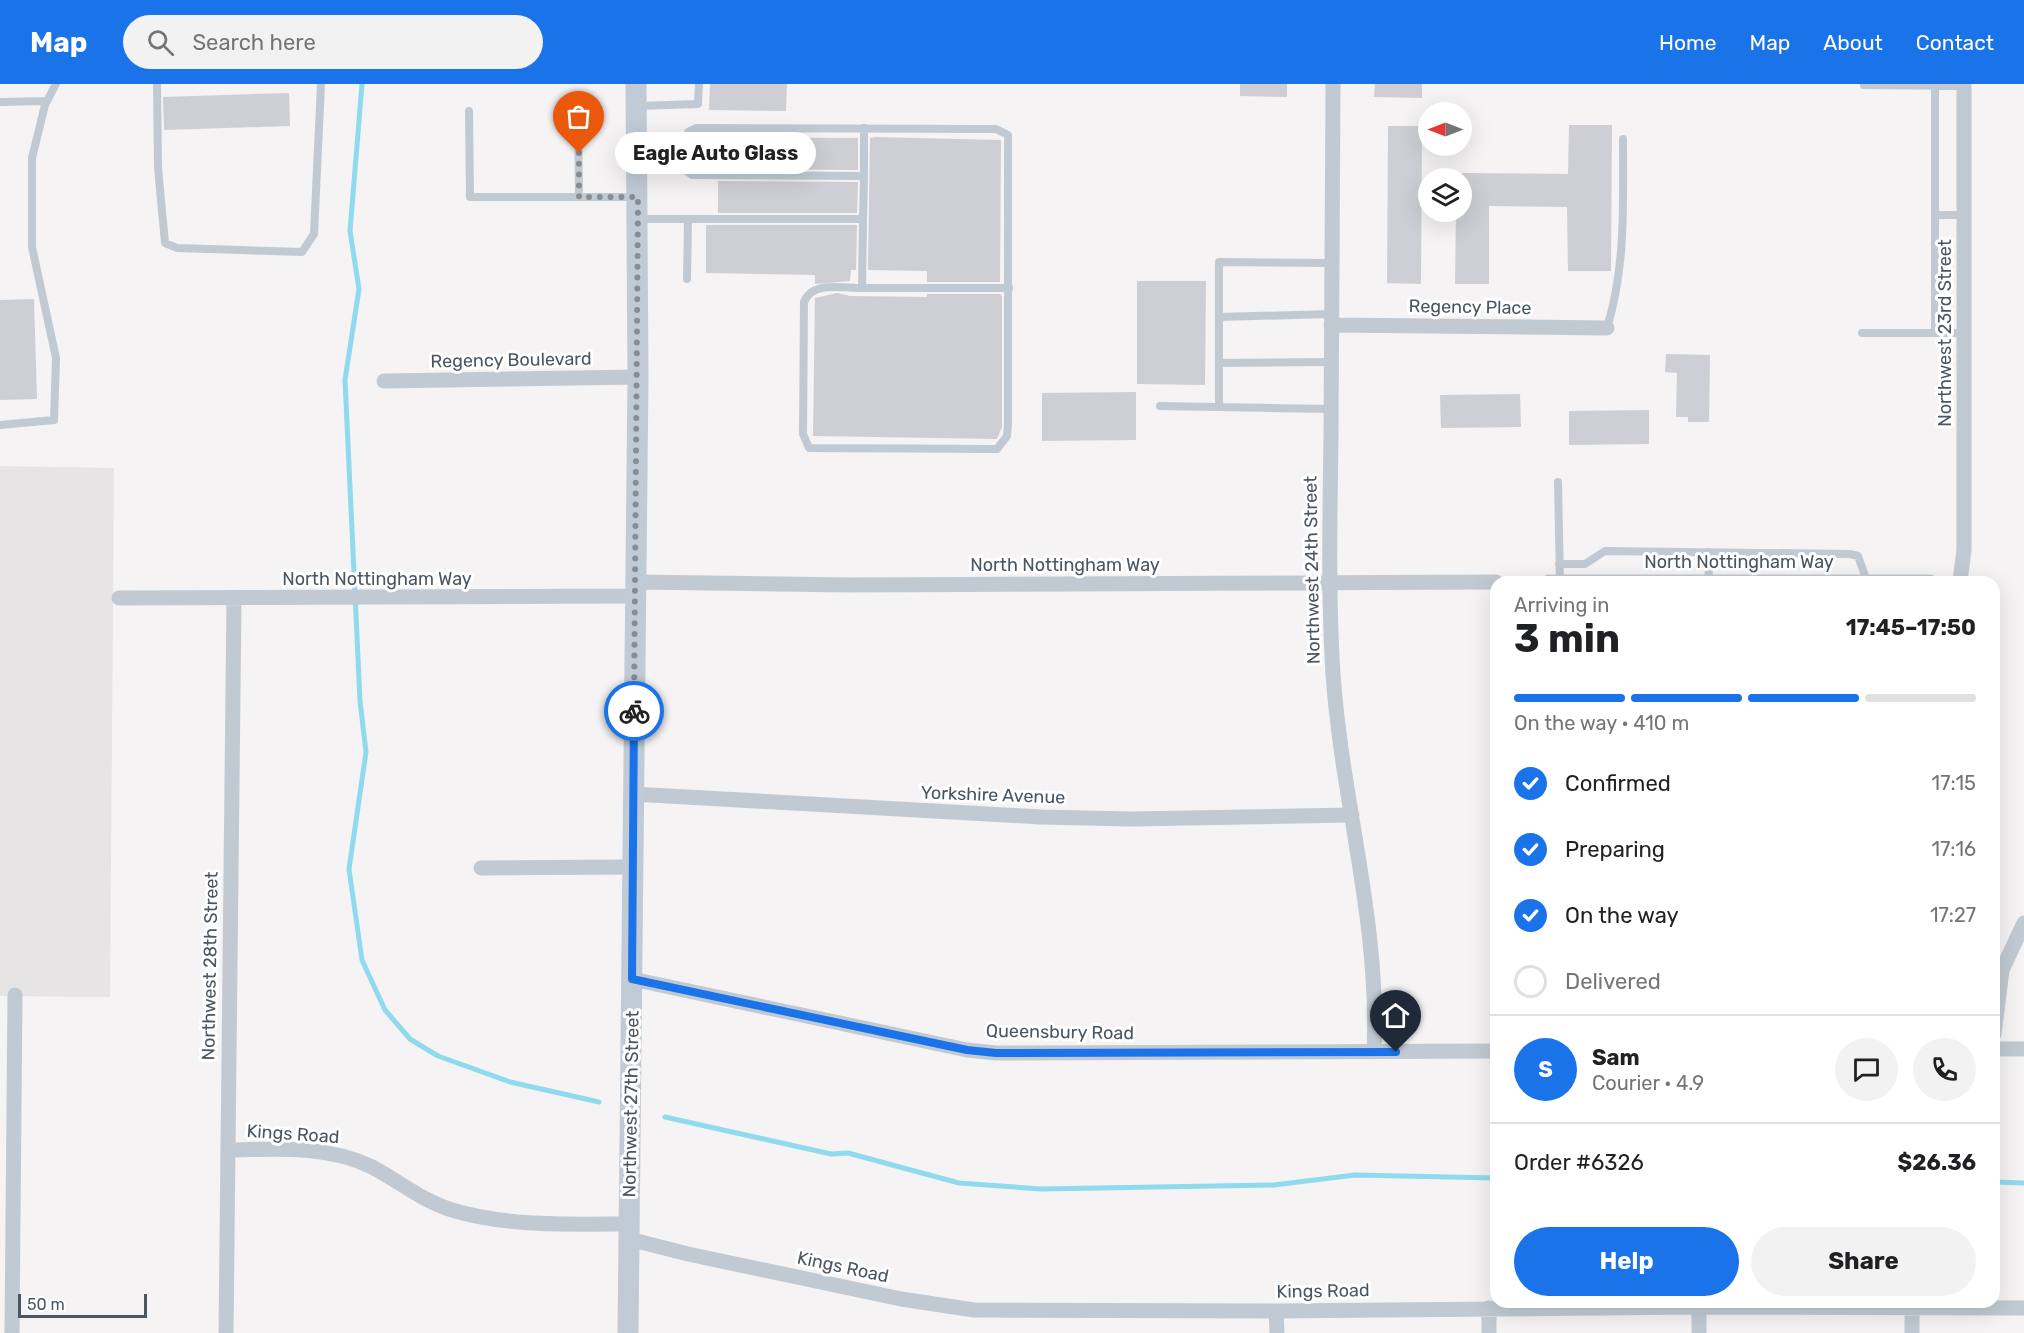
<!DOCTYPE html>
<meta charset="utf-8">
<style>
:root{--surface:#fff;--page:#f2f2f2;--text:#202124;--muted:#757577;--line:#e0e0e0;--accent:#1a73e8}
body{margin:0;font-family:Rubik,sans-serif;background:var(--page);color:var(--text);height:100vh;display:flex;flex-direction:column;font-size:22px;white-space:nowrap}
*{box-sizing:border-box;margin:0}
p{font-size:20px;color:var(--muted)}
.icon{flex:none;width:33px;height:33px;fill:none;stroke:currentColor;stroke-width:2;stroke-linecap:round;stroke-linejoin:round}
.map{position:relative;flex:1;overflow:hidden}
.drawer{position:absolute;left:1490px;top:492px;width:510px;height:732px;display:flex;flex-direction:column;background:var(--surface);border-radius:18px;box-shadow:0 6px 24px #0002}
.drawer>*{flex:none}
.needle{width:39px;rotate:270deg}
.controls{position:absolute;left:1418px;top:18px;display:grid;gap:12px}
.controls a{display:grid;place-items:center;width:54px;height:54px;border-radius:50%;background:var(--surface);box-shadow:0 6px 24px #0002;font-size:30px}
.scale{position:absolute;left:18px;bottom:15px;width:129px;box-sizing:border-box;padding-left:6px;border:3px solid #4a5661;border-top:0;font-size:16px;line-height:21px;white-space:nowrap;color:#4a5661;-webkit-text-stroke:4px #fff;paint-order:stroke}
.pin{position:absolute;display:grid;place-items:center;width:51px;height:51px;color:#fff;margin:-62px -26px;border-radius:50% 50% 50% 0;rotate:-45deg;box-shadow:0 0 6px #0007}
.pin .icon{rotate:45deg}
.courier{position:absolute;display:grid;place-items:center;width:60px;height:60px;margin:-30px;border:4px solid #1a73e8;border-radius:50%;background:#fff;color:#222;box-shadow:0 2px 8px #0007}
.bubble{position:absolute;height:42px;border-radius:21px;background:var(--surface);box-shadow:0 6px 24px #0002;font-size:20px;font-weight:700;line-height:42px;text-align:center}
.summary em{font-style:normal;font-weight:700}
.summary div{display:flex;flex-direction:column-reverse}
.summary{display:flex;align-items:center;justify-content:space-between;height:102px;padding:0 24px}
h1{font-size:39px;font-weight:700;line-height:45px}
.bar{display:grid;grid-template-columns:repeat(4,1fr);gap:9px 6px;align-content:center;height:72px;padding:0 24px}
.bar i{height:8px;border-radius:4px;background:var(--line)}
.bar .on{background:var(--accent)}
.bar p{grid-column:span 4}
.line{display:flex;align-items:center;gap:15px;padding:0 24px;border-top:2px solid var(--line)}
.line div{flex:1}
.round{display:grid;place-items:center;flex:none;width:63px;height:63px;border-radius:32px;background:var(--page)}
ol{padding:0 24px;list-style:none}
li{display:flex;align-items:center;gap:18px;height:66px}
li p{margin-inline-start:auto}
li .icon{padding:6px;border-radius:50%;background:var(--accent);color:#fff;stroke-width:4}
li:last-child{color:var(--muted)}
li i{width:33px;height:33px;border:3px solid var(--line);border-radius:50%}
.button{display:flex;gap:12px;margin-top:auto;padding:12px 24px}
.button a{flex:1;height:69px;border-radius:36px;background:var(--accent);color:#fff;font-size:24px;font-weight:700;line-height:69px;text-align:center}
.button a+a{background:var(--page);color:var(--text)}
header{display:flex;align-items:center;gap:36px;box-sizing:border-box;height:84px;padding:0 30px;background:var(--accent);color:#fff}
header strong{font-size:28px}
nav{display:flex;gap:33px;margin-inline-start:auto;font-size:21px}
.search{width:420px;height:54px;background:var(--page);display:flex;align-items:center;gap:15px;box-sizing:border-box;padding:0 21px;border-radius:33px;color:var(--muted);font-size:22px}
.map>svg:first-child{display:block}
.education{fill:#e6e4e5}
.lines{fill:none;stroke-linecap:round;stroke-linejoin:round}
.stream{stroke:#90daee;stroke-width:5}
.building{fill:#cdcfd5}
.service{stroke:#c1cad2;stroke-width:8}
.minor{stroke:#c1cad2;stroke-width:15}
.secondary{stroke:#c1cbd6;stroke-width:21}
.done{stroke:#868d94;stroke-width:6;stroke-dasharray:0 10.8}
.route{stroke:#1a73e8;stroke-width:8}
.labels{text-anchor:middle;stroke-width:6;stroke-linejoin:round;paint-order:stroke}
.street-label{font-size:18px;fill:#4a5661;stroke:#fff}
</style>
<header>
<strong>Map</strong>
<div class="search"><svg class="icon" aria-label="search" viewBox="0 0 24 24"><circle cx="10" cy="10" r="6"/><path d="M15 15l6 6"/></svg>Search here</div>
<nav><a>Home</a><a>Map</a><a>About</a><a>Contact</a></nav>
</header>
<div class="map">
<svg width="2024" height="1249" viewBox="0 0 2024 1249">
<rect width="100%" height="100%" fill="#f5f3f3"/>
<path class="education" d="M0,382L114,384L110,913L0,912Z"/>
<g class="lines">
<path class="stream" d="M362,0L350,147L359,205L345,296L360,617L366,668L349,785L362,876L385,926L410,955L438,972L510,998L599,1018
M665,1033L831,1070L848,1069L959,1099L1041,1105L1274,1101L1355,1091L1496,1094
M1994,1098L2024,1099"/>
</g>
<path class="building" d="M710,0H787L786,27L709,26Z
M1240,0H1287V13L1240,12Z
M1375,0H1422V14L1374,13Z
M289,9L290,42L164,46L163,13Z
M1569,41H1612L1611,187H1568L1567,123L1489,122V200H1455L1456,128H1461V89L1568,90Z
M1388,42H1422L1421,200L1387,199Z
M695,53L858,54V86L718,85V77H695Z
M876,53L1001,56L1000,198H927V187L868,186L870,54Z
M718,97L858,98L857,129H718Z
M706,141H857L856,186H851L850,197L815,200V191L706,189Z
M1137,197H1206L1205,301L1137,300Z
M837,209L850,212L927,213V210H1000L1002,212V343L997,355L813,352L815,214Z
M34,215L37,315L0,316V216Z
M1666,270L1710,271L1709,338H1688V333H1676L1677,289L1665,288Z
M1136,308V356L1042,357V309Z
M1520,310L1521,343L1441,344L1440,311Z
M1649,326V360L1569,361V327Z"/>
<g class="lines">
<path class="service" d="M157,0L158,84L165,159L177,164L302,168L314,150L321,0
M1864,1L1964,2
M0,18L47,17
M638,22L698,20L699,0
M578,25L579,113
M469,27L470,113H636
M864,92V44
M1935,131H1964
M639,135H688L687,195
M688,135H863L862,204C843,204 812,197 804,218L803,350L809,364L997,365L1007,352L1008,340V51L996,45L696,44L688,48L685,86L692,91L864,92L863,135
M862,204H1009
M1219,233L1331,230
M1607,244C1626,182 1623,119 1623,55
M1862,249H1964
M1935,249V1
M1219,279L1331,278
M1160,322L1331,325
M1219,323V178L1332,179
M0,341L54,336L56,274L32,163V74L45,21L56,0
M1558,398L1560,498
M1708,468L1709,497
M1559,480H1585L1605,467L1850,470L1858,472L1867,497"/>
<path class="minor" d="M1333,0C1332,117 1331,234 1331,351C1330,431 1328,511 1333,590C1342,719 1380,837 1374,968
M1331,241L1607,244
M384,297L638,293
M636,498L849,501L1496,498
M1549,498H1930
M1960,498L1964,466V0
M119,514L635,512
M633,710L1041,733L1131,735L1352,731
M481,784L633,783
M632,895L967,966L996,969L1496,967
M1994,950L2002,886L2024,839
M1994,965H2024
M228,1066C276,1065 328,1061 372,1083C399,1097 422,1117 452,1126C508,1143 572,1140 630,1140
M629,1155L688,1170L901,1215L974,1226L1276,1227L1698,1223L2024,1224
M1699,1218V1249
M1912,1223V1249
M1276,1227L1277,1249
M12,1249L15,911
M226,1249L234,515
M1489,1249V1224"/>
<path class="secondary" d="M628,1249L638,293L636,0"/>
</g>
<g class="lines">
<path class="done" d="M579,69V113H638L634,627"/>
<path class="route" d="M634,627L632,895L967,966L996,969L1396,968"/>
</g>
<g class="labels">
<g class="street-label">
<text transform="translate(1470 223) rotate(1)" y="6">Regency Place</text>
<text transform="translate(1945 249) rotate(-90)" y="6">Northwest 23rd Street</text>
<text transform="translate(511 276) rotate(-1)" y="6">Regency Boulevard</text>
<text x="1739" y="484">North Nottingham Way</text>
<text x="1065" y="487">North Nottingham Way</text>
<text transform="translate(1312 486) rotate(-91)" y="6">Northwest 24th Street</text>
<text x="377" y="501">North Nottingham Way</text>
<text transform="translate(993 711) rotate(2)" y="6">Yorkshire Avenue</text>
<text transform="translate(210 882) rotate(-89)" y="6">Northwest 28th Street</text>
<text transform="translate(1060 948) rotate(1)" y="6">Queensbury Road</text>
<text transform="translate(631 1020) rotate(-89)" y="6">Northwest 27th Street</text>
<text transform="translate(293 1050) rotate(4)" y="6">Kings Road</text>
<text transform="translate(843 1183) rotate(12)" y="6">Kings Road</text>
<text transform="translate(1323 1207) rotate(-1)" y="6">Kings Road</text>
</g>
</g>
</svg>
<div class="controls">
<a><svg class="needle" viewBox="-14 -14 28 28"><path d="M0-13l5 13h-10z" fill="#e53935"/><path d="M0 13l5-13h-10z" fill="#757577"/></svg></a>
<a><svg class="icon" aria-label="layers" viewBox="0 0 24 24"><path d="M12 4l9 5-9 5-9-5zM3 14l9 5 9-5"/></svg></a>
</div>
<div class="scale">50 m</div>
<div class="pin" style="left:579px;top:69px;background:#ea580c"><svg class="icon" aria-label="bag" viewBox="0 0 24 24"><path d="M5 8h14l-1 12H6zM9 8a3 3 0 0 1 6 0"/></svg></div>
<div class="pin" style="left:1396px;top:968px;background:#1f2937"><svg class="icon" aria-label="home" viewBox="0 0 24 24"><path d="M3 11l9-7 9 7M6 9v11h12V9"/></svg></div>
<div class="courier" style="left:634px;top:627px"><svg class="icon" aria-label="bike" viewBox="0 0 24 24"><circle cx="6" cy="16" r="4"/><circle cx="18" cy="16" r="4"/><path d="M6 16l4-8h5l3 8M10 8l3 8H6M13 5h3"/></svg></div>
<div class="bubble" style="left:615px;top:48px;width:201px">Eagle Auto Glass</div>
<section class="drawer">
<div class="summary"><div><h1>3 min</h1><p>Arriving in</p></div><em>17:45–17:50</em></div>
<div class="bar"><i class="on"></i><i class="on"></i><i class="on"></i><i></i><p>On the way · 410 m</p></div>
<ol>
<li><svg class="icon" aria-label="check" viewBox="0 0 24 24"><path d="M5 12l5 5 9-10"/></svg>Confirmed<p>17:15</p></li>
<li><svg class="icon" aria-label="check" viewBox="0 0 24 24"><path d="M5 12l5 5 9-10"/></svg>Preparing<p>17:16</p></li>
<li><svg class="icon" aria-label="check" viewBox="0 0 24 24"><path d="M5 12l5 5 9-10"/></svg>On the way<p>17:27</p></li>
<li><i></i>Delivered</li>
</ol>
<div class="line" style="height:108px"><b class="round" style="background:var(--accent);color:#fff">S</b><div><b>Sam</b><p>Courier · 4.9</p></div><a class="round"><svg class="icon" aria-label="chat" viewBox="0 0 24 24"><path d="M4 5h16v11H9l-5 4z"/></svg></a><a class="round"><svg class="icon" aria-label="phone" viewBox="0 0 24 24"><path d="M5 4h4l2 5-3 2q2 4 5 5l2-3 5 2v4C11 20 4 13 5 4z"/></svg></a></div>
<div class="line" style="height:78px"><div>Order #6326</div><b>$26.36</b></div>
<div class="button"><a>Help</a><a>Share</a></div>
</section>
</div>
